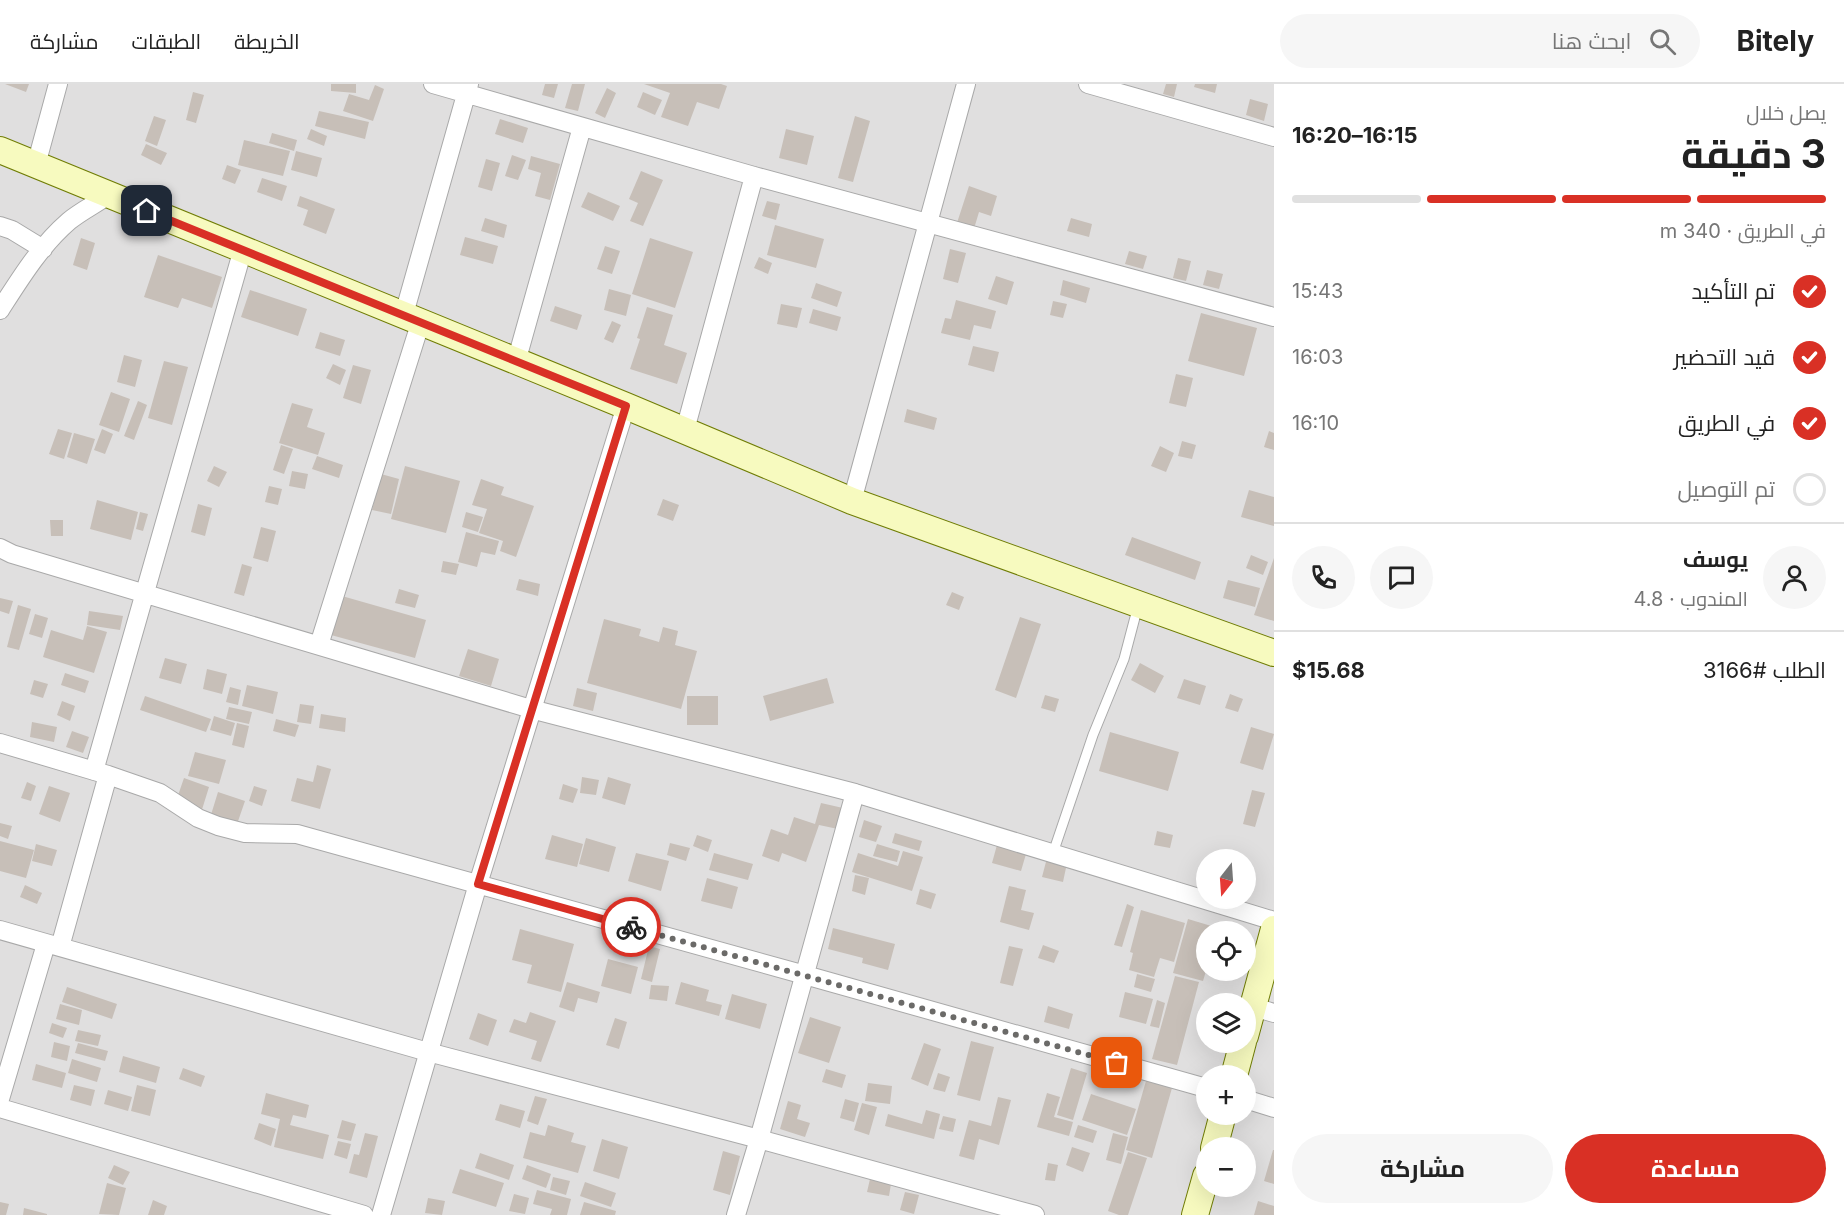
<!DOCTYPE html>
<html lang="ar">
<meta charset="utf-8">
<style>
:root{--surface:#fff;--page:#f6f6f6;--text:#222;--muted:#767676;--line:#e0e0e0;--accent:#d93025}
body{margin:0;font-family:Inter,Cairo,sans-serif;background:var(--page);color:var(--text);direction:rtl;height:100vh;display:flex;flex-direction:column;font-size:22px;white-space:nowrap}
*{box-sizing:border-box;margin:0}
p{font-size:20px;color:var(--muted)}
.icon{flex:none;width:33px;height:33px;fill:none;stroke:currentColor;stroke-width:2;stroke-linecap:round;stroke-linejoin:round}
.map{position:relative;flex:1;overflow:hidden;direction:ltr}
.drawer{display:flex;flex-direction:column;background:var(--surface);width:570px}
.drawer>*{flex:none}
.needle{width:39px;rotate:197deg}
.buttons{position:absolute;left:1196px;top:765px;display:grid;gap:12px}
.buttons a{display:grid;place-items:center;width:60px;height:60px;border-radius:50%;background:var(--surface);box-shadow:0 6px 24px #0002;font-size:30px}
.pin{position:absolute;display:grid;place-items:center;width:51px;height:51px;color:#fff;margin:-26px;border-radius:12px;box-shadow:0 3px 9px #0006}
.courier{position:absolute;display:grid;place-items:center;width:60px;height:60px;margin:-30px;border:4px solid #d93025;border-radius:50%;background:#fff;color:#222;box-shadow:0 2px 8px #0007}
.summary em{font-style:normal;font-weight:700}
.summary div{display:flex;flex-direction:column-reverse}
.summary{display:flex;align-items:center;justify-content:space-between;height:102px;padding:0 18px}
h1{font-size:39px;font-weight:700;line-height:45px}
.bar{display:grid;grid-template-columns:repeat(4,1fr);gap:9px 6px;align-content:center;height:72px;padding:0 18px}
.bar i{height:8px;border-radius:4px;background:var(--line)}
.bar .on{background:var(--accent)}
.bar p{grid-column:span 4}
.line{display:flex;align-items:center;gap:15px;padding:0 18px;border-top:2px solid var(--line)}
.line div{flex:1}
.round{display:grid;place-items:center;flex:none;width:63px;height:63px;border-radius:32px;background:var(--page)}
ol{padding:0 18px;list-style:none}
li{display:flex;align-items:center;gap:18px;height:66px}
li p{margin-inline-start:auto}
li .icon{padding:6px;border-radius:50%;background:var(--accent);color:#fff;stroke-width:4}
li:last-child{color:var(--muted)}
li i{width:33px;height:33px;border:3px solid var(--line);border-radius:50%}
.cta{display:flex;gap:12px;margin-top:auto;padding:12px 18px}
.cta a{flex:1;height:69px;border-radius:36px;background:var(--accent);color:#fff;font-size:24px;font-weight:700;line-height:69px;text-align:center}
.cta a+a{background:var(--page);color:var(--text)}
header{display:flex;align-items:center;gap:36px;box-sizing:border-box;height:84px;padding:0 30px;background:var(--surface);border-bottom:2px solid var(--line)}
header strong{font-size:28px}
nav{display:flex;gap:33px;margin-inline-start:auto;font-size:21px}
.search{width:420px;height:54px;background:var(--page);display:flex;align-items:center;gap:15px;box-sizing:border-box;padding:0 21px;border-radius:33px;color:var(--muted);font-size:22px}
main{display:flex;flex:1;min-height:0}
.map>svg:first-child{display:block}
.residential{fill:#e0dfdf;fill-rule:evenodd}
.building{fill:#c7bfb8}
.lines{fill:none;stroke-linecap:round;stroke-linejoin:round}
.lane-casing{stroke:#a9a9a9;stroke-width:11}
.street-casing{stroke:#a9a9a9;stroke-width:20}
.secondary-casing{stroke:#707d05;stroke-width:28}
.lane{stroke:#fff;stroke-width:9}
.street{stroke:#fff;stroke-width:18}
.secondary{stroke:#f7fabf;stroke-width:26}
.done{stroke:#6b6a68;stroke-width:6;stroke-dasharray:0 10.8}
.route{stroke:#d93025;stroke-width:8}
</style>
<header>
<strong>Bitely</strong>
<div class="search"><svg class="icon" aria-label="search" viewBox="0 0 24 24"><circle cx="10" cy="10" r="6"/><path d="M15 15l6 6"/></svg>ابحث هنا</div>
<nav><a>الخريطة</a><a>الطبقات</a><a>مشاركة</a></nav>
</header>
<main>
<section class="drawer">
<div class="summary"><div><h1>3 دقيقة</h1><p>يصل خلال</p></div><em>16:15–16:20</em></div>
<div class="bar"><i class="on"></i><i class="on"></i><i class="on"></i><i></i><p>في الطريق · 340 m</p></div>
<ol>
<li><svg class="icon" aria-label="check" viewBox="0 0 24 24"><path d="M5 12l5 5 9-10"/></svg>تم التأكيد<p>15:43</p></li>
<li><svg class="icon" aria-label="check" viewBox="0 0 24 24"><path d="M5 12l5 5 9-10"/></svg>قيد التحضير<p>16:03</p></li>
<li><svg class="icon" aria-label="check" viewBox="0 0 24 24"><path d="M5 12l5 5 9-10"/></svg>في الطريق<p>16:10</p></li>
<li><i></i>تم التوصيل</li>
</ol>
<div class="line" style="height:108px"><a class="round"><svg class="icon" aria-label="person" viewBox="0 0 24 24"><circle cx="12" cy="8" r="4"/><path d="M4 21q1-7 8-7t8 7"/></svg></a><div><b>يوسف</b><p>المندوب · 4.8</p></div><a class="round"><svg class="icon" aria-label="chat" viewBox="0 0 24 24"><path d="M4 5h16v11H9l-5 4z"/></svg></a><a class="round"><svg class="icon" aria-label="phone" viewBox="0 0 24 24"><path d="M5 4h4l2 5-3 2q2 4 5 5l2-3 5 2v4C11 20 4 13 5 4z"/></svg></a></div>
<div class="line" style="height:78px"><div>الطلب #3166</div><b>$15.68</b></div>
<div class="cta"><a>مساعدة</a><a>مشاركة</a></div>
</section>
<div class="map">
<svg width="1274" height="1131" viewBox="0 0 1274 1131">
<rect width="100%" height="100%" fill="#f2efe9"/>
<path class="residential" d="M0,0H1274V1131H0ZM1206,776H1245V814H1206ZM1206,848H1245V886H1206ZM1206,920H1245V958H1206ZM1206,992H1245V1030H1206ZM1206,1064H1245V1102H1206Z"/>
<path class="building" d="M5,0H29L26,8Z
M331,0H356V9L331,7Z
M545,0H558L554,14L542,11Z
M572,0H585L578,27L565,24Z
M644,0H721L727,2L719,25L697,18L688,42L661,33L670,9Z
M1166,0H1177L1174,13L1163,10Z
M1195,0H1217L1215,9L1194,3Z
M375,1L384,5L373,37L343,27L349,10L369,16Z
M607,4L616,9L605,34L595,29Z
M193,8L204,11L196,39L186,36Z
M643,8L662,16L655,31L637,23Z
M1250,15L1268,20L1264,37L1246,31Z
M319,27L369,38L365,55L315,42Z
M154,32L166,36L157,62L145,57Z
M855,32L870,37L853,98L838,94Z
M500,35L528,44L523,59L495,50Z
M311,45L327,52L324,62L307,55Z
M786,45L814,52L807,81L779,74Z
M272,49L297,56L294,67L269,59Z
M244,56L290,67L283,92L238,81Z
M146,60L167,69L161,81L141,71Z
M296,67L322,74L317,93L291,86Z
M512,71L526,76L518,96L505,92Z
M531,72L560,80L550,116L535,112L541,89L528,85Z
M486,75L500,79L492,107L478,103Z
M227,81L241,86L235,100L222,95Z
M641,87L663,96L643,142L630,137L638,119L629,115Z
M262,94L287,102L282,117L257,108Z
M969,102L997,112L991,132L979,128L973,148L956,142Z
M588,108L620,122L613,137L581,123Z
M300,112L335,125L326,150L303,141L308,126L297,122Z
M767,117L780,120L776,136L762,132Z
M485,134L507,141L504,154L481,147Z
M1071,134L1092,140L1089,153L1067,147Z
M775,141L824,155L816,184L767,171Z
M465,153L498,162L493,180L460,171Z
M81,154L95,159L87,186L73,181Z
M650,154L693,168L675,224L632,210Z
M605,162L620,167L612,190L597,185Z
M950,165L966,169L958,199L943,195Z
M1129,167L1147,172L1143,185L1125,180Z
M158,171L222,193L212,224L182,214L178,224L144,213Z
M759,173L772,179L768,190L754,184Z
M1178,174L1191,177L1186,197L1173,194Z
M1207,186L1223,190L1219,205L1203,201Z
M996,192L1014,198L1007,221L988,215Z
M1063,196L1090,204L1086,219L1060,211Z
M816,199L842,208L837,223L811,214Z
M609,205L631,211L626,232L604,226Z
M250,206L307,225L298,252L241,233Z
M956,216L996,227L991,245L974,241L970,256L941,249L945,234L951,235Z
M1053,217L1067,220L1063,234L1050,231Z
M781,220L802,224L797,244L777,240Z
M555,222L582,231L577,246L550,237Z
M647,223L673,231L664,261L687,269L677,300L630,285L640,255L637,254Z
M813,225L841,233L837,247L809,239Z
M1201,229L1257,244L1244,292L1188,277Z
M612,237L621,241L613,259L604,255Z
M320,248L345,256L340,272L315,264Z
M973,262L999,268L994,288L968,281Z
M124,271L142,276L135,303L117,298Z
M164,277L188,283L172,341L148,334Z
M333,280L346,286L340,301L326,294Z
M353,281L371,286L361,320L343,314Z
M1176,290L1193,294L1186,323L1169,319Z
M111,308L130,315L119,348L99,341Z
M138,317L147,321L134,356L124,352Z
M292,319L313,325L307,343L325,349L318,371L279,359Z
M907,325L937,334L934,346L904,338Z
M58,345L72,349L64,375L49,370Z
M102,345L113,350L105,370L94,366Z
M1269,347L1274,349V366L1264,363Z
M74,349L95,355L87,380L67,373Z
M1182,357L1196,361L1192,375L1178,372Z
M281,361L293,365L284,390L273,386Z
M1160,362L1174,369L1166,388L1151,382Z
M317,372L343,381L339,394L312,385Z
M214,382L227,388L219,403L207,397Z
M405,382L460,397L446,449L391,435Z
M292,387L308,390L305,405L289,402Z
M381,390L399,395L391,430L372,426Z
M481,395L504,403L501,411L534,422L516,473L500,467L503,457L479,449L487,425L472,421Z
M269,402L282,405L278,421L265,418Z
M1249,406L1274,413V442L1241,433Z
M663,415L679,421L673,437L657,431Z
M97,416L138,428L131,456L90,445Z
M198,420L212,424L205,452L191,448Z
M140,428L148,430L143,447L136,445Z
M466,428L483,433L478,448L462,443Z
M50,436H63V452H51Z
M261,443L276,447L268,478L253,474Z
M466,448L499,457L495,471L481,468L477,483L458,478Z
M1132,453L1201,478L1195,496L1125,471Z
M1251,471L1268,478L1263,491L1246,484Z
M1274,474V537L1254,531Z
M443,477L459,480L456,491L441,488Z
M242,480L252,483L244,512L234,509Z
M519,495L540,500L538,512L516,506Z
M1228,496L1260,504L1255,523L1223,514Z
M399,505L419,511L415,524L395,519Z
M952,508L964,513L959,526L946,521Z
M342,512L426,536L415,574L331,551Z
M0,514L13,517L9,530L0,527Z
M18,521L31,525L19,566L7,563Z
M89,527L123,532L120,546L87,541Z
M35,530L48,534L42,554L29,550Z
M1020,533L1041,540L1016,614L995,606Z
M604,535L641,545L639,552L659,558L663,543L678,547L675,561L697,567L681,625L587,599Z
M87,542L107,548L94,589L43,573L51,546L83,556Z
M468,565L499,575L491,602L459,592Z
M165,574L187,580L181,600L159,594Z
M1140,579L1164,592L1155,609L1131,596Z
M207,585L227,590L222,610L203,605Z
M65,589L89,597L85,609L61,601Z
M827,594L834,619L770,637L763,612Z
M1184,595L1206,602L1200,621L1177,614Z
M34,596L48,600L43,614L30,610Z
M247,601L278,608L273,630L242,622Z
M230,603L241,606L238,621L226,618Z
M577,604L597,609L593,627L573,622Z
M1230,610L1243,615L1238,628L1225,624Z
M1045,611L1059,615L1055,628L1041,624Z
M145,612L211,635L206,648L140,626Z
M687,612H718V641H687Z
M62,617L75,622L70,637L57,631Z
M300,620L314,622L311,640L297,638Z
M229,623L252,628L249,640L226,635Z
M321,630L346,634L345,648L319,644Z
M214,632L235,639L231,652L210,646Z
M276,635L299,641L295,653L273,647Z
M32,638L57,643L54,658L30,653Z
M237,639L249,642L244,664L232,661Z
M1251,643L1274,650L1263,686L1240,679Z
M72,647L89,653L83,669L66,663Z
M1110,648L1179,668L1168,707L1099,687Z
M195,668L226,676L219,700L188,692Z
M317,681L331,685L320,725L291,717L297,694L313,698Z
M582,693L599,696L596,711L580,709Z
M608,693L631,700L625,721L602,714Z
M184,694L209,703L200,732L174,723Z
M27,698L36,702L31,717L21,714Z
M563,700L578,705L573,719L559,715Z
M49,702L70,709L60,738L39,730Z
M254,702L267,706L262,722L249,717Z
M1252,706L1265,709L1255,743L1243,740Z
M218,708L245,717L236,743L210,734Z
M821,719L843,724L838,745L819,741L806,778L782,769L779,778L762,772L771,745L788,751L794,733L815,740Z
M864,736L882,742L876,758L859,753Z
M0,739L12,742L8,755L0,752Z
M1157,747L1173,751L1170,764L1154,761Z
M895,749L922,757L919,767L892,759Z
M552,751L583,760L577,783L545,775Z
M697,751L712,756L708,768L693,762Z
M586,754L616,763L609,788L579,780Z
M0,757L34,766L26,794L0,787Z
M670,759L690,764L686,777L667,771Z
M36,760L57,766L52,782L32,777Z
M877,760L900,767L897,778L873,772Z
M997,761L1026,770L1021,787L992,779Z
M903,767L923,773L912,807L852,788L858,769L898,782Z
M636,769L669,777L661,807L628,797Z
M714,769L753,780L748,796L709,786Z
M1047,774L1067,779L1063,798L1042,793Z
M855,791L869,794L865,811L852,807Z
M707,794L738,803L732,825L701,817Z
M25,801L42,809L37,820L20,813Z
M1009,802L1026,806L1021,826L1034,829L1029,846L1000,838Z
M920,805L936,810L931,825L916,820Z
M1127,820L1134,823L1122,863L1114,861Z
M1141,826L1185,839L1174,878L1160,874L1154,893L1129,886L1133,869L1130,868Z
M1188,835L1218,844L1217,848H1206V887L1203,897L1173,889Z
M833,844L895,860L888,886L862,879L863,874L828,865Z
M520,845L574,860L561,908L527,899L532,881L512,876Z
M1043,861L1059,867L1054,879L1038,874Z
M649,862L660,865L652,898L641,895Z
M1009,862L1023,865L1013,902L1000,899Z
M608,875L638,883L631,910L601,902Z
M1137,890L1155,895L1151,908L1134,903Z
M1175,892L1199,898L1177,981L1152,975Z
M567,898L600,908L597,919L578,914L574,928L559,923Z
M681,898L709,906L706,917L722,921L719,932L675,920Z
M651,901L669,902L667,917L649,915Z
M67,903L117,920L112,935L62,918Z
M1125,908L1153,915L1146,940L1119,933Z
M732,910L767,920L760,945L725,935Z
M1157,916L1165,919L1159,944L1150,942Z
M60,920L82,926L79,941L56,935Z
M1048,922L1073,930L1069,945L1044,938Z
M530,928L556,937L541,978L531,975L537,957L509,948L514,935L526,939Z
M478,929L497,936L488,962L469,955Z
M810,933L841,943L829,979L798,969Z
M615,934L627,938L619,965L606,961Z
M52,939L67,944L63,954L49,949Z
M78,946L101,951L98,962L75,957Z
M971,957L994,963L980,1017L957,1011Z
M54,958L70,962L67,977L51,973Z
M78,959L108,967L105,977L75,969Z
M924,959L941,965L928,1002L911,995Z
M123,972L160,983L156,999L119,988Z
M72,975L101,984L97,998L68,989Z
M36,980L66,989L62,1004L32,996Z
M183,984L205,992L201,1003L179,995Z
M1071,984L1087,989L1073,1036L1057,1031Z
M826,985L846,991L842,1004L822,998Z
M938,989L950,993L945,1008L933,1005Z
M1146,997L1172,1004L1152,1074L1126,1066Z
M868,999L892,1002L890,1020L865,1017Z
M74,1001L95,1006L91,1022L70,1016Z
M137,1001L156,1006L150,1032L131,1027Z
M108,1006L132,1013L128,1027L104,1020Z
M266,1009L309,1021L306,1034L293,1031L290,1041L329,1051L323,1075L274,1063L280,1035L261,1030Z
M1047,1009L1060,1013L1054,1033L1073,1038L1069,1052L1037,1043Z
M1091,1010L1136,1025L1127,1051L1082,1036Z
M535,1012L547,1015L538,1041L527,1037Z
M998,1013L1011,1016L999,1061L979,1055L974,1076L959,1072L969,1036L991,1042Z
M845,1015L859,1019L854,1038L840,1034Z
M788,1017L801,1021L797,1035L810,1039L805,1053L780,1045Z
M862,1019L877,1023L869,1051L854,1046Z
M500,1020L525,1027L520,1044L495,1036Z
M926,1026L940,1030L934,1055L885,1042L888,1030L922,1040Z
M943,1032L956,1035L953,1048L939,1045Z
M342,1036L356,1040L351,1057L337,1054Z
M259,1039L276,1045L271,1062L254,1055Z
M548,1041L574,1049L571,1058L586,1062L578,1089L523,1074L530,1048L545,1052Z
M1078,1041L1097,1047L1093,1059L1074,1053Z
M365,1049L378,1052L367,1094L349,1089L354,1070L359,1071Z
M1113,1049L1128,1053L1121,1080L1106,1076Z
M602,1055L628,1063L619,1095L593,1087Z
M338,1057L351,1060L347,1075L334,1071Z
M1072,1063L1090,1069L1083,1088L1066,1081Z
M1273,1066H1274V1100L1264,1097Z
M723,1067L740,1072L730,1111L713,1106Z
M1128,1068L1147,1074L1128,1131H1119L1108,1127Z
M480,1069L514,1081L509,1096L475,1084Z
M1048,1079L1058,1081L1055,1097L1045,1096Z
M114,1081L130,1088L123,1101L108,1094Z
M527,1081L551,1090L546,1104L522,1095Z
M460,1085L504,1099L496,1123L452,1109Z
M553,1093L570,1097L566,1111L550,1106Z
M870,1095L891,1100L889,1112L867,1108Z
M585,1098L616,1109L611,1123L580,1112Z
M107,1099L126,1104L119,1131L99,1130Z
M537,1106L571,1115L567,1131H550L552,1125L533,1120Z
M905,1108L919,1111L914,1130L900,1126Z
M514,1110L529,1114L525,1130L509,1127Z
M428,1114L445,1117L442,1131L425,1129Z
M153,1116L167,1122L164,1131H148Z
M1258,1117L1274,1122V1131H1254Z
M0,1118L9,1120L6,1131H0Z
M584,1118L616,1127L615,1131H580Z
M24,1124L47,1130V1131H23Z"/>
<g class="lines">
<g class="lane-casing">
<path id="lane" d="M1053,769L1093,651L1124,575L1138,522"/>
</g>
<g class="street-casing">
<path id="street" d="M433,0L754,92L1274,233
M1088,0L1274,53
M36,81L58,0
M0,142L12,146L43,165
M0,226C20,195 40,162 69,137C81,127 96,120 108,111
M404,230L469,0
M516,278L582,43
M685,346L754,92
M852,417L966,0
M0,464L12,470L531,625L855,709L1274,837
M319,561L421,237
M0,659L108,691L160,709L198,734L218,742L245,749L297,750L805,891L1206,1004
M94,687L243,165
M0,846L428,968L759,1055L1035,1131
M60,863L108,691
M1253,923L1274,929
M0,1015L46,860
M1245,1015L1274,1024
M0,1024L364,1131
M381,1131L478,800L626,322
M736,1131L759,1055L855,709"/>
</g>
<g class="secondary-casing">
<path id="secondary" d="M0,66L626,322L852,417L1274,569
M1245,952L1274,845
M1234,992L1243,958
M1214,1064L1223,1030
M1195,1131L1206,1092"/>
</g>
<use href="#lane" class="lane"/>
<use href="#street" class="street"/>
<use href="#secondary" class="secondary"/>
</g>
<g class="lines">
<path class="done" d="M631,843L1117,979"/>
<path class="route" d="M147,127L626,322L478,800L631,843"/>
</g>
</svg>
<div class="buttons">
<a><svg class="needle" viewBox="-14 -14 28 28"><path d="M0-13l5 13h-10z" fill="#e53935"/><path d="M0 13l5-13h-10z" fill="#767676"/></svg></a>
<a><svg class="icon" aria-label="locate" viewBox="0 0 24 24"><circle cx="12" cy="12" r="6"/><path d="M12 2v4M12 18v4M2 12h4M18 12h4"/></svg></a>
<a><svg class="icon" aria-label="layers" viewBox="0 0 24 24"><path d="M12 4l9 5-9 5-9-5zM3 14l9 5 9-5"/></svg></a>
<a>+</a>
<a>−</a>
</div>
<div class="pin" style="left:1117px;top:979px;background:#ea580c"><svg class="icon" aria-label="bag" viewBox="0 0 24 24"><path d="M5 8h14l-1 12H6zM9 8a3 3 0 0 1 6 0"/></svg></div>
<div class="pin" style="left:147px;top:127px;background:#1f2937"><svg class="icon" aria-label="home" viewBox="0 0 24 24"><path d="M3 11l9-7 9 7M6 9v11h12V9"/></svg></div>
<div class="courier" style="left:631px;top:843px"><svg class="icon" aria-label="bike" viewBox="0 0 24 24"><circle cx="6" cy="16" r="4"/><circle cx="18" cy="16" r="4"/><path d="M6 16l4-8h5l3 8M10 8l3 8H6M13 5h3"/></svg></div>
</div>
</main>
